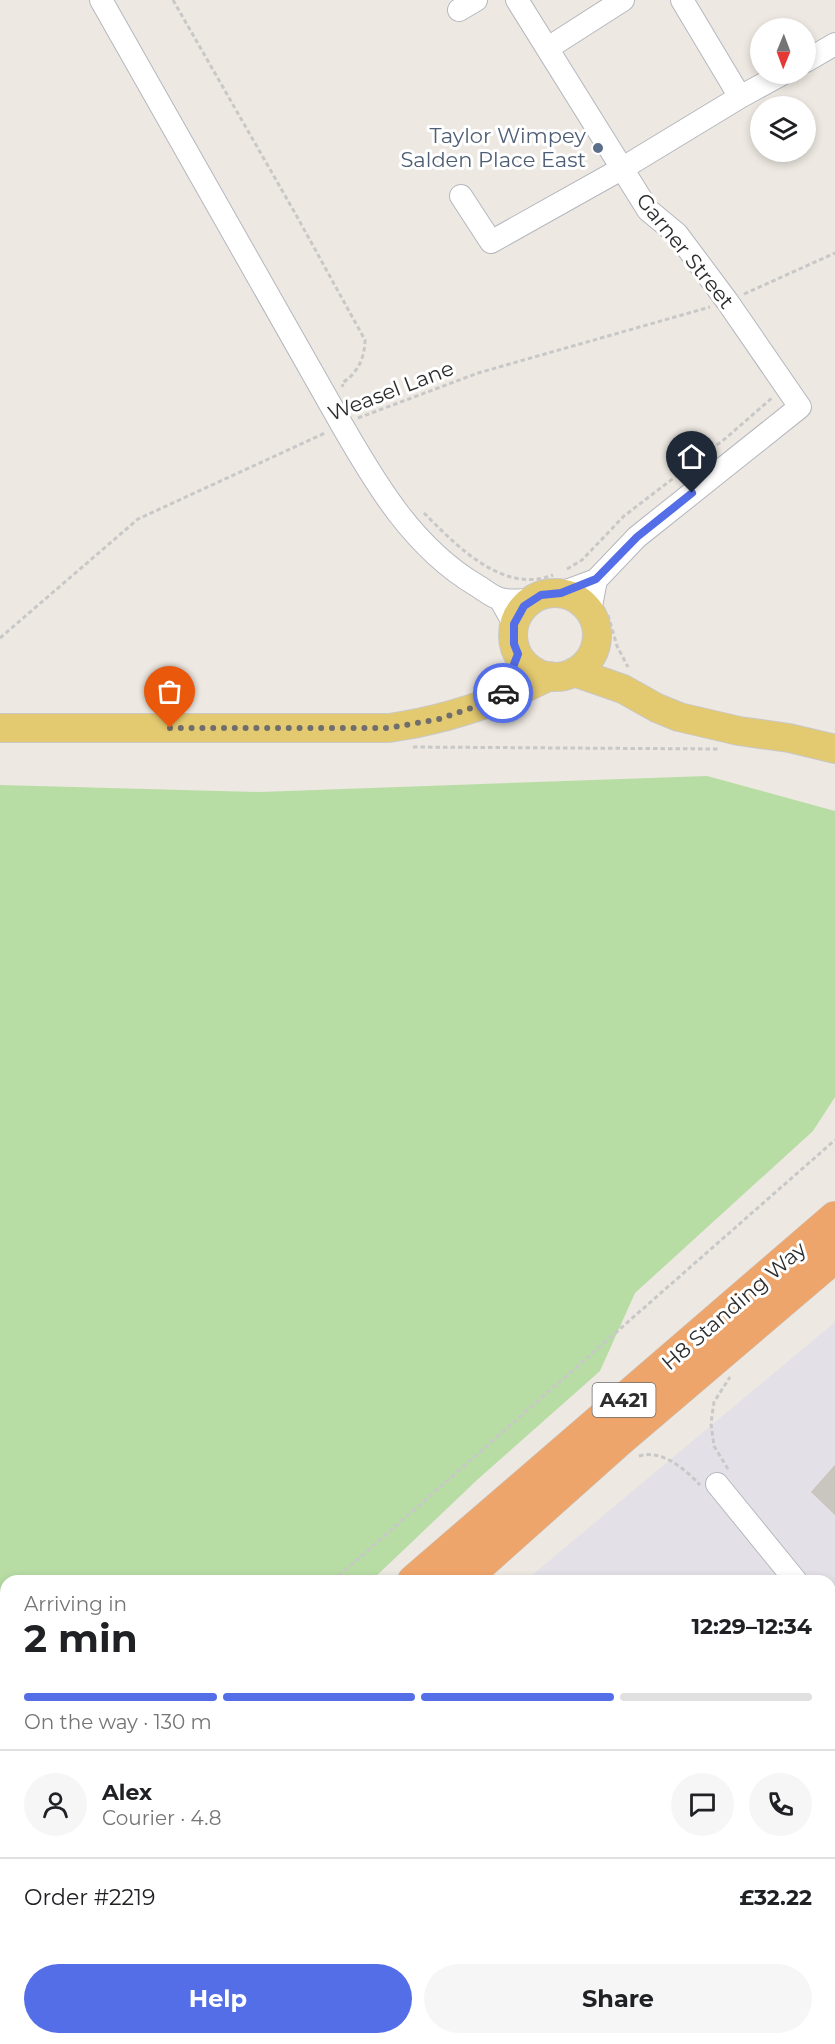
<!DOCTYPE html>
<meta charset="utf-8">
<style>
:root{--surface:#fff;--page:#f6f6f6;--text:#202124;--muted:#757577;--line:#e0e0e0;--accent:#546ee8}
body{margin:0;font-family:Montserrat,sans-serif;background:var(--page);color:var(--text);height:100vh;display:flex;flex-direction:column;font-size:22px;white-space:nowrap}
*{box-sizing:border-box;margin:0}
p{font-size:20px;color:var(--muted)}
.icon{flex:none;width:33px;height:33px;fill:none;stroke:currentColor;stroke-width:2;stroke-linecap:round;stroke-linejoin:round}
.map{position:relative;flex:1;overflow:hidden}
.sheet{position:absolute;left:0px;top:1575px;width:836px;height:470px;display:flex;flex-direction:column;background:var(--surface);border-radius:18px 18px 0 0;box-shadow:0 3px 9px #0003}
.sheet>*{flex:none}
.needle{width:39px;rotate:181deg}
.tools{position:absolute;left:750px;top:18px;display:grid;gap:12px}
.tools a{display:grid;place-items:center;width:66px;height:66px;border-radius:50%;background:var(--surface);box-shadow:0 3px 9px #0003;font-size:30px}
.pin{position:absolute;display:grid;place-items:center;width:51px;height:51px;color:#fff;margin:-62px -26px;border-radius:50% 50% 50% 0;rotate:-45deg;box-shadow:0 0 6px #0007}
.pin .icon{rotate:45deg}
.courier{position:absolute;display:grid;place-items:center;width:60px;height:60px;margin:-30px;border:4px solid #546ee8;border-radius:50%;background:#fff;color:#222;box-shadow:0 2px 8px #0007}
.summary em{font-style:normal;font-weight:700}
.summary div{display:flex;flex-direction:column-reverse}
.summary{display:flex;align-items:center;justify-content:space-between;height:102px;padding:0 24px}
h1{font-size:39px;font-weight:700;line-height:45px}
.bar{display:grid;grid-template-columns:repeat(4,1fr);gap:9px 6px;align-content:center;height:72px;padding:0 24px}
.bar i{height:8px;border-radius:4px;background:var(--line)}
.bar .on{background:var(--accent)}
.bar p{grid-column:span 4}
.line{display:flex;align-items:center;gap:15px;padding:0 24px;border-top:2px solid var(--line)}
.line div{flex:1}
.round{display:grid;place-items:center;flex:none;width:63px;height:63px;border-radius:32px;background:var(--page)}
.primary-button{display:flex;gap:12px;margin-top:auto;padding:12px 24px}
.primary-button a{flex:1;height:69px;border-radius:36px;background:var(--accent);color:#fff;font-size:24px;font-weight:700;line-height:69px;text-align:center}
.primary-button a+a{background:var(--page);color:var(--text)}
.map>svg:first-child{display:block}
.industrial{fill:#e3e1e7}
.green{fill:#b7dda4}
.building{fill:#c9c6bf;stroke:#c9c4bb;stroke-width:1.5}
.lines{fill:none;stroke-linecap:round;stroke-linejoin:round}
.minor-casing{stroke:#b5b7bf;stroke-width:24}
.major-casing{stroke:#c8c8c8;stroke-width:30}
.highway-casing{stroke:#c8c8c8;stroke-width:34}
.path{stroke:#c8c8c8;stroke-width:3;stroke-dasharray:4.5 3;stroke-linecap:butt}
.minor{stroke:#fff;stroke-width:22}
.major{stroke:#e3c970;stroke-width:28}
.highway{stroke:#eea56b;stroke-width:33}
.done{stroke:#706e6c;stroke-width:6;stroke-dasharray:0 10.8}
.route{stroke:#546ee8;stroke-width:8}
.service-dot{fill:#5c6f8a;stroke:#fff;stroke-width:2}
.labels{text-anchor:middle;stroke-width:6;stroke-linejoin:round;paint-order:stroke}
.shield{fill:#fff;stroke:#6c6c6c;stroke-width:1.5}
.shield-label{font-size:20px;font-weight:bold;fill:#2d2d2d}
.service-label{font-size:21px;fill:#4e5e75;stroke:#fff;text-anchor:end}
.street-label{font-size:21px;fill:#2d2d2d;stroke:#fff}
</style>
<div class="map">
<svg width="835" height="2044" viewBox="0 0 835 2044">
<rect width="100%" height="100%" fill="#ede8e1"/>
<path class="industrial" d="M835,1322V2044H801L793,2039L830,2038V1581H525Z"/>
<path class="green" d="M707,776L835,811V1097L813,1131L635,1293L600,1371L477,1480L371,1581H6V1906L0,1912V785L260,792Z
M793,2038L801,2044H553L535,2039Z"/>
<path class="building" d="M835,1466V1514L812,1492Z"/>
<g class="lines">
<g class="minor-casing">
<path id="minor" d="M101,0L342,425C377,486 414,548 476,585C483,589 492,597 500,599C509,602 522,600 532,600
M517,0L648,210L677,234L727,301L800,407L637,537L596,580L561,593
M682,0L740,97
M459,10L476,0
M548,48L623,0
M806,61L835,44
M461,196L491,242L623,168L740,97L782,74
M500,599L514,624
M590,611L596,580
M717,1484L796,1581
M830,1610L835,1615
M158,2038L163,2044
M314,2038L317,2044"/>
</g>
<g class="major-casing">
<path id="major" d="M513 635a42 42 0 1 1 84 0a42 42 0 1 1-84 0Z
M574,672L623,689L657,708L679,717L739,731L789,738L835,749
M0,728H389C445,720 499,702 550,676"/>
</g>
<g class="highway-casing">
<path id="highway" d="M414,1581L835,1218
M461,1581L619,1440L835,1256
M0,1956L6,1950
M0,1998L6,1992"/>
</g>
<path class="path" d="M173,0L295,213L365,340C365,358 357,374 342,383L343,387
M744,294L835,253
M358,418L478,373L710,307
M424,513C456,545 503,595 553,575
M567,569L582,560L624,516L726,438L773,397
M608,615L617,646L628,667
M0,638L138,519L325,433
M413,747L718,749
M639,1456C662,1449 685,1469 700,1485
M728,1469L714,1446L711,1423L714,1402L730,1377
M333,1581L835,1140
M0,1894L6,1888
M339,2038L342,2044"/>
<use href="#minor" class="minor"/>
<use href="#major" class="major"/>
<use href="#highway" class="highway"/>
</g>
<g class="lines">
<path class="done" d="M170,728H389L439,719L501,698L503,693"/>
<path class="route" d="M503,693L518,654L514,644V624L524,606L541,595L561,593L596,579L637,537L692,493"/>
</g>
<circle class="service-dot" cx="598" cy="148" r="6"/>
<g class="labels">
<rect class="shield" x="592.5" y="1383" width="63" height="34" rx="4.5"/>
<g class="shield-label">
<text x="624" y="1407">A421</text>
</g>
<g class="service-label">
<text x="586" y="143">Taylor Wimpey<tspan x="586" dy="24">Salden Place East</tspan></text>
</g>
<g class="street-label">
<text transform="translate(685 251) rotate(51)" y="7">Garner Street</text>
<text transform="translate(391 391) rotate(-21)" y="7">Weasel Lane</text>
<text transform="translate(734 1306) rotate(-41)" y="7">H8 Standing Way</text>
</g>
</g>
</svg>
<div class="tools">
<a><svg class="needle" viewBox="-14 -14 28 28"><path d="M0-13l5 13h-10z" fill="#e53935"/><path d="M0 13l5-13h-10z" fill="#757577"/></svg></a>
<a><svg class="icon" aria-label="layers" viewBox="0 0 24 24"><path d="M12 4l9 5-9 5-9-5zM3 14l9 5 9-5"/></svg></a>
</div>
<div class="pin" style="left:170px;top:728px;background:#ea580c"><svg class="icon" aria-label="bag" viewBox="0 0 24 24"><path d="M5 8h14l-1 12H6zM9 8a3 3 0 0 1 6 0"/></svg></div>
<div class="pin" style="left:692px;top:493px;background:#1f2937"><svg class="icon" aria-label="home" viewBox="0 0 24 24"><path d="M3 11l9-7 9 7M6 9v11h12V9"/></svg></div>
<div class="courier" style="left:503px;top:693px"><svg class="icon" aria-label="car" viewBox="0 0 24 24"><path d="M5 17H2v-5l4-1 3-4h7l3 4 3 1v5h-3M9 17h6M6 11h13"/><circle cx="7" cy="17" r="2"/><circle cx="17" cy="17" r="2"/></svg></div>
<section class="sheet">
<div class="summary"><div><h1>2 min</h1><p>Arriving in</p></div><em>12:29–12:34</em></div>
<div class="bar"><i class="on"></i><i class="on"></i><i class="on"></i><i></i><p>On the way · 130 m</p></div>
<div class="line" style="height:108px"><a class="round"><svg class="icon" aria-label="person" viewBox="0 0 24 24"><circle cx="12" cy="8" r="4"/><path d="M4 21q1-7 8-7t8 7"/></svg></a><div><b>Alex</b><p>Courier · 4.8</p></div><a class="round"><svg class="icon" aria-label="chat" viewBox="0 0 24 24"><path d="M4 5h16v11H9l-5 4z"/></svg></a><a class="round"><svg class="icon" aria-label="phone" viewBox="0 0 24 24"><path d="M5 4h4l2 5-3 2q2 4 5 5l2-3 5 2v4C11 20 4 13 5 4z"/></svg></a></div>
<div class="line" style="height:78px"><div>Order #2219</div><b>£32.22</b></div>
<div class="primary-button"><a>Help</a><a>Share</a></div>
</section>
</div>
